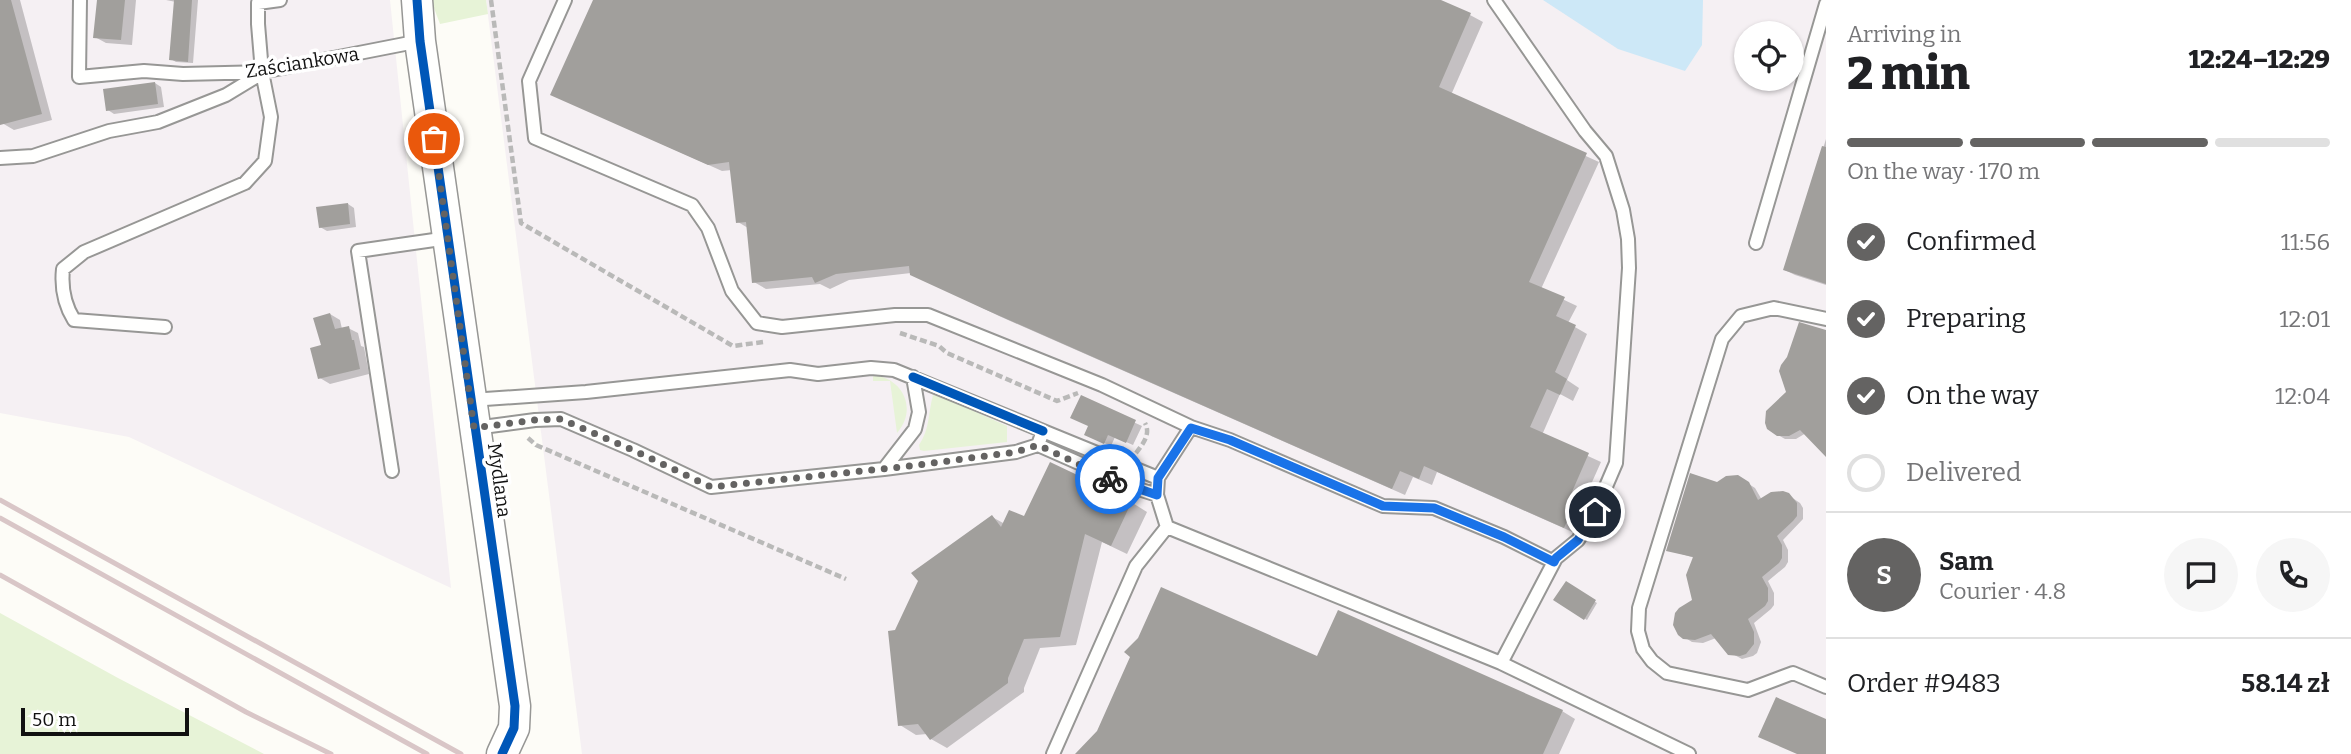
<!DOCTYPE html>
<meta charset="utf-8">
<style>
:root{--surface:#fff;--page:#f6f6f6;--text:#202124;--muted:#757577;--line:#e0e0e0;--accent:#646362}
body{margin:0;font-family:Bitter,serif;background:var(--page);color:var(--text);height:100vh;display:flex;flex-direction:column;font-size:26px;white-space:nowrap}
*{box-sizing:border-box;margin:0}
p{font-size:23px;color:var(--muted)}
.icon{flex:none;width:38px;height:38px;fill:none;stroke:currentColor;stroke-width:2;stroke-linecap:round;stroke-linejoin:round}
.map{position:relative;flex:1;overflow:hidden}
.panel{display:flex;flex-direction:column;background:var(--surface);width:525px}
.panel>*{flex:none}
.buttons{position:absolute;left:1734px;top:21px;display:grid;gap:14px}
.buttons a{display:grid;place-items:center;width:70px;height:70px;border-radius:50%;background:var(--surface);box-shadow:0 2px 5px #0004;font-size:35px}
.scale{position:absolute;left:21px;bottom:18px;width:168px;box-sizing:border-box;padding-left:7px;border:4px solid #111;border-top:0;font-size:19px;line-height:24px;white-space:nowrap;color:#111;-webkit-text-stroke:5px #fff;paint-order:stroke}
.pin{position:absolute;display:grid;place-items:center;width:60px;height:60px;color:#fff;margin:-30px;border:4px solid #fff;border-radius:50%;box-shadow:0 2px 7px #0007}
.courier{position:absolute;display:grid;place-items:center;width:70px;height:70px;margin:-35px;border:5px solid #1a73e8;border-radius:50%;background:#fff;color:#222;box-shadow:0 2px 9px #0007}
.summary em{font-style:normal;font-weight:800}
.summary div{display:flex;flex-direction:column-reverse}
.summary{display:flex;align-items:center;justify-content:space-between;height:119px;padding:0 21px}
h1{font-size:46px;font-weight:800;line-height:52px}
.bar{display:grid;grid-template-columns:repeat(4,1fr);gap:10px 7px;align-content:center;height:84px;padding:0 21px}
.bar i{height:9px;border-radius:5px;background:var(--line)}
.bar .current{background:var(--accent)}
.bar p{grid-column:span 4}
.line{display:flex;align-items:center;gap:18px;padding:0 21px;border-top:2px solid var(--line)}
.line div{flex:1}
.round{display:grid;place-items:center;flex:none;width:74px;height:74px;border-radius:37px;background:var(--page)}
ol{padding:0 21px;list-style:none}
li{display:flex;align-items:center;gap:21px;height:77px}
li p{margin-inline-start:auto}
li .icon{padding:7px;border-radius:50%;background:var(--accent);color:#fff;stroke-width:4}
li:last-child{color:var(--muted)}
li i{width:38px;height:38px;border:4px solid var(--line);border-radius:50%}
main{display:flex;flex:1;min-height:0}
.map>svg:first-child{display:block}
.industrial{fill:#f5f0f3;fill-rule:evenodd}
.green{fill:#e7f3d7}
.water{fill:#cde8f7}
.shadow{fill:#0003}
.building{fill:#a19f9c}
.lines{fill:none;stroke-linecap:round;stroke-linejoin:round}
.service-casing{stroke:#979795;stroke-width:16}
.tertiary-casing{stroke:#979795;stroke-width:33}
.path{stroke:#b9b9b8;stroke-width:4.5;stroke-dasharray:7 3.5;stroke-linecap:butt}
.service{stroke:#fffffe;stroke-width:12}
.tertiary{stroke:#fffffe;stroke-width:30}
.rail{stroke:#d9c6c7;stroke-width:5}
.cycleway-casing{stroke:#fff;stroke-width:13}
.cycleway{stroke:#0057b8;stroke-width:9}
.done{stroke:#646362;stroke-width:7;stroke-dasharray:0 12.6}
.route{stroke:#1a73e8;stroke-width:9}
.labels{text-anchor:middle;stroke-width:7;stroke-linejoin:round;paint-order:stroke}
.street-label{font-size:19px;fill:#111;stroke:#fff}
</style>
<main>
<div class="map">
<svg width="1826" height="754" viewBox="0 0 1826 754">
<rect width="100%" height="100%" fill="#fdfcf7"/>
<path class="industrial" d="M0,0H390L451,588L129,437L0,413Z
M486,0H1826V754H582ZM1746,33H1792V79H1746Z"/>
<path class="green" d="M431,0H486L488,14L440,24Z
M873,375C903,378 918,409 897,433L890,381H873Z
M933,395L947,399L1007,426V442L924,451L920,450L919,445C930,429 928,413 933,395Z
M0,613L118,678L264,754H0Z"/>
<path class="water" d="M1543,0H1703L1702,45L1685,71L1618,49Z"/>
<path class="shadow" d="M0,0H20L52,120L14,130L2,123L0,115Z
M99,0H136L132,45L106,43L95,37Z
M166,0H198L193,63L176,62L171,59L176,2Z
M594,0H1437L1470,15L1483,22L1451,95L1599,162L1541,289L1577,306L1568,323L1587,334L1567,380L1579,388L1573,401L1560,394L1542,435L1601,462L1580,509L1587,513L1577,534L1437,472L1432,485L1413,477L1405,495L999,316L911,273L849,280L830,289L820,284L766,289L754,282L748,228L738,222L732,170L722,171L553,95Z
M155,83L161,87L164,107L114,114L108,110Z
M1826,139V285L1795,275L1785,270Z
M348,204L354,208L356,227L327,231L320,227Z
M330,314L340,320L342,329L348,328L358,333L361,346L364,347L369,374L330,384L320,378L323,346Z
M1826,332V450L1806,433L1796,439H1785L1778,435L1788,393Z
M1081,398L1142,426L1133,445L1115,437L1111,446L1093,438Z
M1738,477L1755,488L1762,500L1788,495L1800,503L1803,508V519L1783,540L1788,550V562L1785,567L1768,581L1774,593V605L1771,609L1754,623L1761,642L1757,653L1753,656L1742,659L1725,650L1716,638L1703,643L1692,642L1684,637L1694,600L1695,558L1668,550L1717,484Z
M1131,502L1147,512L1127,554L1102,542L1076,645L1040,648L1024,688V692L947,748L931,739L927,734L916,735L900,725L897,631L992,517L1005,524L1025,519Z
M1566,584L1597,603L1587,620L1556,599Z
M1318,659L1562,711L1575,719L1559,754H1089Z"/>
<path class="building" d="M0,0H11L42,114L0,125Z
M97,0H125L121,40L93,38Z
M174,0H192L188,62L169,60Z
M593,0H1441L1471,13L1439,87L1587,153L1529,282L1565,297L1556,316L1576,325L1555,372L1567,379L1560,395L1547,389L1530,427L1589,453L1568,501L1575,504L1564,528L1424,466L1419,479L1400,471L1392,489L984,309L910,275L909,266L836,274L815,283L812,277L752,283L746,222L736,223L729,162L708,165L550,95Z
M155,82L158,104L106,111L103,89Z
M1822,146L1826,147V284L1783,270Z
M348,203L350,224L319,228L316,207Z
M330,313L335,329L349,326L352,340H354L360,369L318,379L310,348L321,345L313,318Z
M1799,322L1826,330V457L1800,430L1789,436H1777L1767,429L1765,423L1766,411L1786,392L1779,371L1781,365L1787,357Z
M1081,395L1136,420L1126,443L1108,435L1104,444L1084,435L1088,426L1070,418Z
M1050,462L1132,501L1111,546L1085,534L1060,637L1024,639L1008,678V683L930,740L918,724L898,726L888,631L895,630L918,581L911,573L992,515L1001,527L1009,510L1024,516Z
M1690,473L1717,482L1726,476L1738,475L1749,482L1758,500L1771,492L1783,491L1789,493L1797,503V516L1793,521L1777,536L1782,545V558L1779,563L1762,577L1768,588V601L1765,606L1748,619L1754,632V644L1746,654L1740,656L1728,655L1711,634L1695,640L1683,639L1678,635L1673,625L1675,613L1679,608L1692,600L1686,575L1693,557L1666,551Z
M1566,581L1596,600L1584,620L1553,600Z
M1161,587L1317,656L1338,610L1563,710L1543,754H1075L1097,731L1130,657L1124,652L1138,638Z
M1776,697L1826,719V754H1797L1758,737Z"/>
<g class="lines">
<g class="service-casing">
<path id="service" d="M80,0L79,77L144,71L183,74L262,72L420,41
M565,0L529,81L535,138L692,205L708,228L732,291L757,323L782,327L895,315H928L1102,385L1191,427L1158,478L1157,495L1167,527
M1494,0L1585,131L1606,156L1623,210L1628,239L1629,268L1616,463L1595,512L1578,540L1556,558L1501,663
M0,158L33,156L109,131L158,122L226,95L262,73
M1756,243L1826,4
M1826,319L1774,308L1741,316L1722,339L1639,608L1638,631L1643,649L1652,661L1667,673L1748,690L1793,673L1826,687
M165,327L74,320C64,304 61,288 63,269L84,252L245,183L265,161L271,117L262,72L258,24V3L280,0
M471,400L586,392L790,370L818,374L871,368L894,370L1158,478
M1191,427L1230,440L1383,506L1434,508L1504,537L1554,562
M475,428L535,420L561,419L633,450L711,487L884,469L1016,452L1038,445L1043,431
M1038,445L1081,464L1117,482L1157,495
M884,469L915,429L919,412L913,377
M392,471L358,251L448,238
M1167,527L1501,663L1689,754
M1053,754L1136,566L1167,527"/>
</g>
<g class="tertiary-casing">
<path id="tertiary" d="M417,0L420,41L515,706L514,728L502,754"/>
</g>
<path class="path" d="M491,0L521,223L733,346L763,342
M900,333L939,346L947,353L1057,401L1078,393
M528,438L536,445L846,579
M1136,453C1143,444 1151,434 1145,423"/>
<use href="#service" class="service"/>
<use href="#tertiary" class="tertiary"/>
<path class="rail" d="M0,500L461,754
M0,518L427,754
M0,575L246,712L331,754"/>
<g class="cycleway-casing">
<path id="cycleway" d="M417,0L420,41L515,706L514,728L502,754
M913,377L1043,431"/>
</g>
<use href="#cycleway" class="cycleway"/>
</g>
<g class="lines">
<path class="done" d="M434,139L474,428L535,420L561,419L633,450L711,487L910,466L1016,452L1038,445L1110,479"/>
<path class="route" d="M1110,479L1157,495L1158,478L1191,428L1230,440L1383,506L1434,508L1504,537L1554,562L1556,558L1578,540L1595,512"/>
</g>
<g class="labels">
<g class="street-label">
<text transform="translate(302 62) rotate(-9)" y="7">Zaściankowa</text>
<text transform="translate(500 480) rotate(82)" y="7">Mydlana</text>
</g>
</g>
</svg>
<div class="buttons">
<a><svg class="icon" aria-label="locate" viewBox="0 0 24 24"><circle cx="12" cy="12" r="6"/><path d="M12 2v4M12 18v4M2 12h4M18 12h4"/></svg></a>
</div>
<div class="scale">50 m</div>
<div class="pin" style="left:434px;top:139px;background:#ea580c"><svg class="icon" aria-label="bag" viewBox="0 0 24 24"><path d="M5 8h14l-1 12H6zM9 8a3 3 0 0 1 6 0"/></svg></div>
<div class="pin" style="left:1595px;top:512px;background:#1f2937"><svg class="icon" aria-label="home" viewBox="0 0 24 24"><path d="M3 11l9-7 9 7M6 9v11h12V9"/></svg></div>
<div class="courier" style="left:1110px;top:479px"><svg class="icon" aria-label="bike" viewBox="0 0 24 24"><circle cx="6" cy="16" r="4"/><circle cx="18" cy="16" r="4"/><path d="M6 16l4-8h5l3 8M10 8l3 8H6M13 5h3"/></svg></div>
</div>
<section class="panel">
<div class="summary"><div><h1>2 min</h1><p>Arriving in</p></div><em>12:24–12:29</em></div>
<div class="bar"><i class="current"></i><i class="current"></i><i class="current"></i><i></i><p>On the way · 170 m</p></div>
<ol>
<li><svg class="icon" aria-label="check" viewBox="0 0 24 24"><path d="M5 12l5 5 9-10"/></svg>Confirmed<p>11:56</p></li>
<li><svg class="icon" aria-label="check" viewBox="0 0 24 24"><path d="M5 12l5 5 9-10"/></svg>Preparing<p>12:01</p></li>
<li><svg class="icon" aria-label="check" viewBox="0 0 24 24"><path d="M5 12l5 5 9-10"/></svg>On the way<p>12:04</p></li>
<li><i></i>Delivered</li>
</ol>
<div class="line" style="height:126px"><b class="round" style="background:var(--accent);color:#fff">S</b><div><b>Sam</b><p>Courier · 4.8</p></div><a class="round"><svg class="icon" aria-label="chat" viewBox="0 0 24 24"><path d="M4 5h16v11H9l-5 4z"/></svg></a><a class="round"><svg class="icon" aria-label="phone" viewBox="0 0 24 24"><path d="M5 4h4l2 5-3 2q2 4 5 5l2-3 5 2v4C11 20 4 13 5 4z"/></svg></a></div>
<div class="line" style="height:91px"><div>Order #9483</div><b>58.14 zł</b></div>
</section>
</main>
